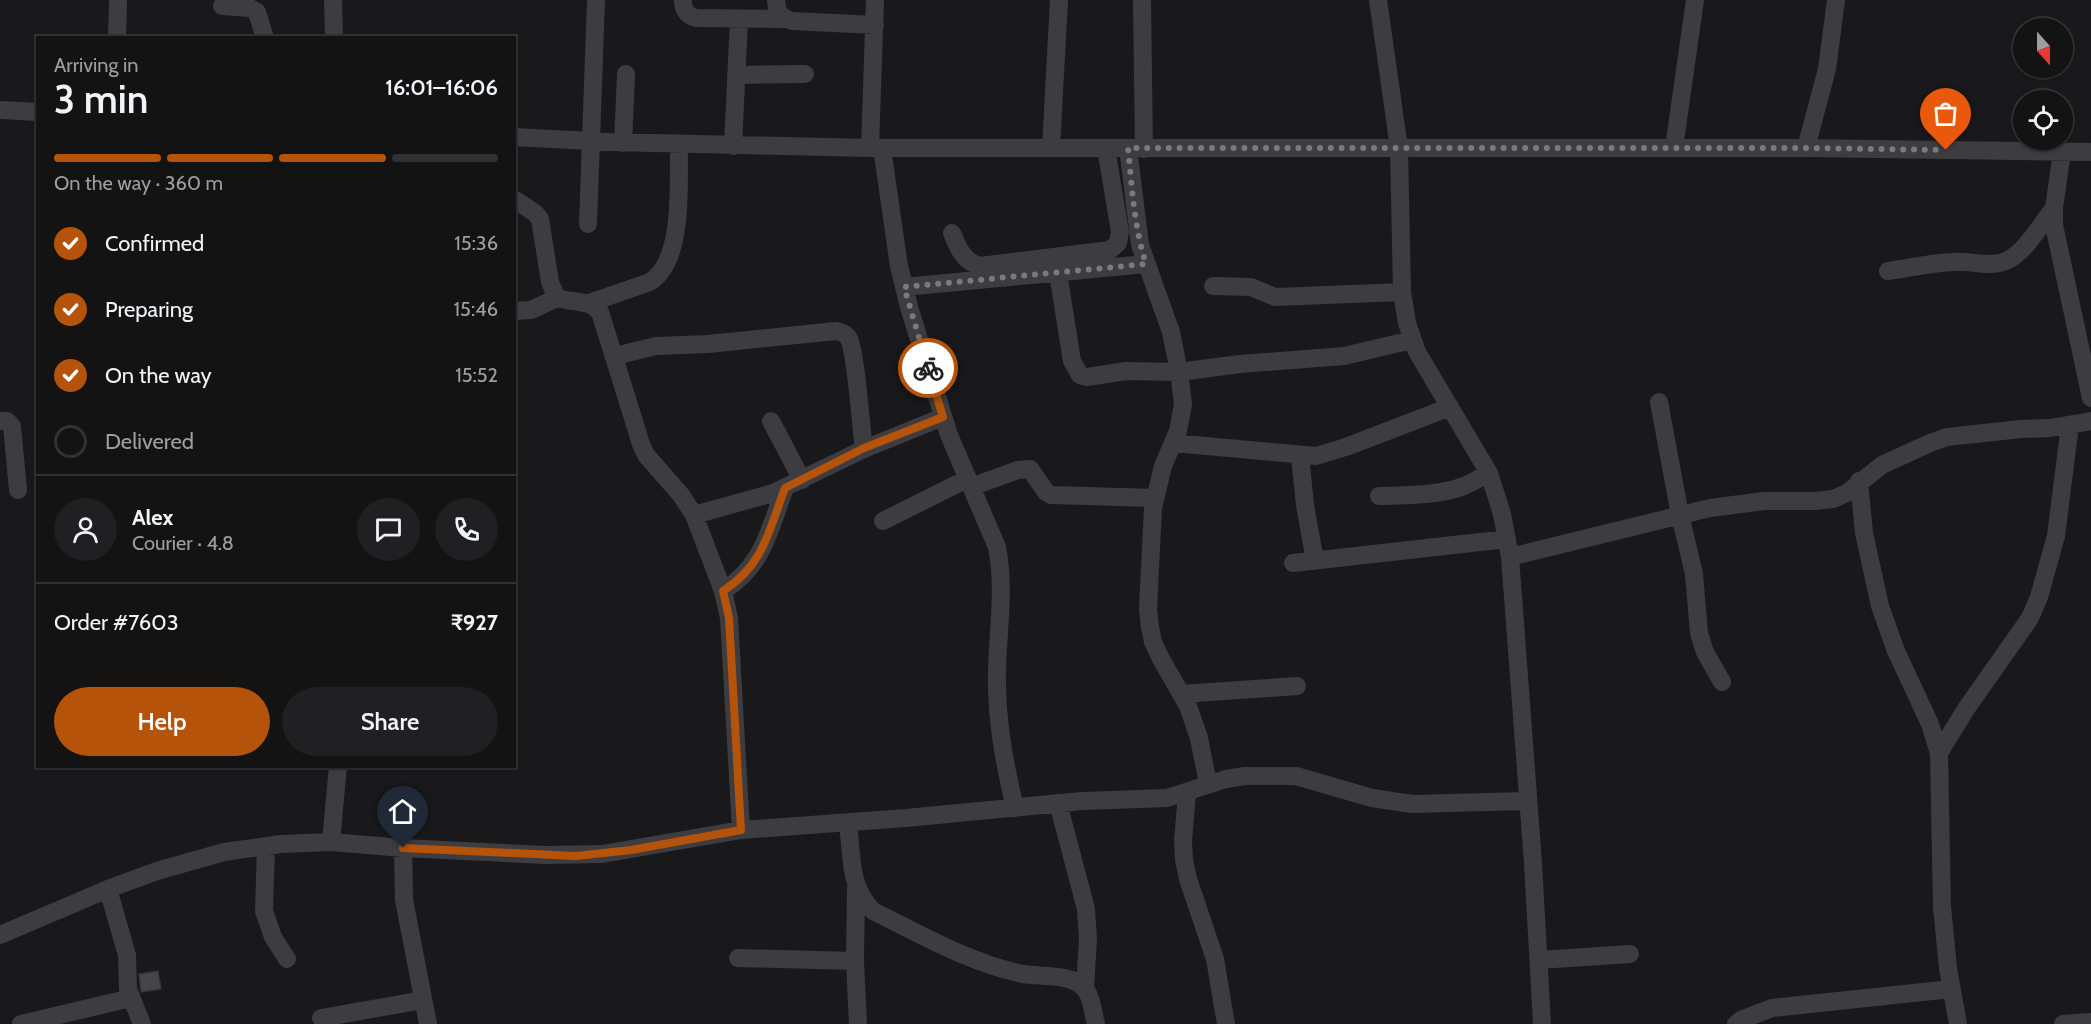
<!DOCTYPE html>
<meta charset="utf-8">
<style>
:root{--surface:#131314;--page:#202022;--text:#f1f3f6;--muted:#9d9ea0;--line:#323234;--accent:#b45309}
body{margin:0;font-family:Cabin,sans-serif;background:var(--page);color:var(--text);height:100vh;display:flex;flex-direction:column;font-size:22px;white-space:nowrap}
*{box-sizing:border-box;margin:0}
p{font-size:20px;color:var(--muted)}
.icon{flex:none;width:33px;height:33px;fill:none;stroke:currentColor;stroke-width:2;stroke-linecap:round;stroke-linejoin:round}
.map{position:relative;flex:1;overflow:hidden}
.details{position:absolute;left:36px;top:36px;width:480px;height:732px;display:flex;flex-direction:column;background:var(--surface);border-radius:0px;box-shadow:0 2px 4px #0004,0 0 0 2px var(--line)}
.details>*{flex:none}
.needle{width:39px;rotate:159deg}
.tools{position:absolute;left:2013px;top:18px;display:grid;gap:12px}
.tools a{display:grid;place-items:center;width:60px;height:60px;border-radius:50%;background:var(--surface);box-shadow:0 2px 4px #0004,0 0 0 2px var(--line);font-size:30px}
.pin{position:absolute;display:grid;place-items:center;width:51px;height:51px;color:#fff;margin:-62px -26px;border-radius:50% 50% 50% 0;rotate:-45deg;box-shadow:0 0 6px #0007}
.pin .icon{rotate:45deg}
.courier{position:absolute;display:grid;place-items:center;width:60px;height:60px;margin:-30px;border:4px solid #b45309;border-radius:50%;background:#fff;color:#222;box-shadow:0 2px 8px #0007}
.headline em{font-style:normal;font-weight:600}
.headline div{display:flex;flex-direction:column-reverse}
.headline{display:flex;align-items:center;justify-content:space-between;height:102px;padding:0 18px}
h1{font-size:39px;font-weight:600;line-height:45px}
.bar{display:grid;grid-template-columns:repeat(4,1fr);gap:9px 6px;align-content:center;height:72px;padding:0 18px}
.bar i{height:8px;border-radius:4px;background:var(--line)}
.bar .selected{background:var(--accent)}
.bar p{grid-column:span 4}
.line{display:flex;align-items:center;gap:15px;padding:0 18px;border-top:2px solid var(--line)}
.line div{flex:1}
.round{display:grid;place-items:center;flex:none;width:63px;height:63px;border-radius:32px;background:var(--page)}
ol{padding:0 18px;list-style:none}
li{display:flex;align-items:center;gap:18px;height:66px}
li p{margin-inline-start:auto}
li .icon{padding:6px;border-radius:50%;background:var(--accent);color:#fff;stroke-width:4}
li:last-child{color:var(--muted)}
li i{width:33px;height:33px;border:3px solid var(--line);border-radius:50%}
.cta{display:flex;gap:12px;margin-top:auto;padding:12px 18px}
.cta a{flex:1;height:69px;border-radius:36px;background:var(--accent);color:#fff;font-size:24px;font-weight:600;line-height:69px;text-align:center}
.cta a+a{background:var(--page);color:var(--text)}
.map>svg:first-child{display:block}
.building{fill:#46464a;stroke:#343336;stroke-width:1.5}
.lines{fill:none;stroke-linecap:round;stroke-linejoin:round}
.minor{stroke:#3d3c41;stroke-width:18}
.done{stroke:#797982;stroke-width:6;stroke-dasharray:0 10.8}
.route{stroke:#b45309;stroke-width:8}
</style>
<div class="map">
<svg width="2091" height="1024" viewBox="0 0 2091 1024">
<rect width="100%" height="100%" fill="#19191b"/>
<path class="building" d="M158,971L161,989L141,992L139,974Z"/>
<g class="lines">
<path class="minor" d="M333,0L334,38
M683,0C683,10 686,15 696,18L784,19
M776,0C777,13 780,17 792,21L875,25
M1142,0L1144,149
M1378,0L1399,148L1402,292L1407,323L1417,352L1489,473L1502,514L1510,557L1533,863L1542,1024
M222,6L250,8L257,12L265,38
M117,38L118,0
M736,75L805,74
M0,110L38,112
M514,137L610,142L870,148H1806L2091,152
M623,143L626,74
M733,146L739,19
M870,148L875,0
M882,148L899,266L909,307L949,435L997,547C1005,587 998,629 997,671C996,718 1004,762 1015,808
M1051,148L1059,0
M1128,148L1140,245L1171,332L1179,372L1183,404L1178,431L1163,466L1153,508L1148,609L1150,627L1153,642L1161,659L1188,706L1199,738L1208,784
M1674,148L1695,0
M1806,148L1827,69L1836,0
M2062,152L2054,208V225L2091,398
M514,199L535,213L540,219L550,282L557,298C572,303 589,299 600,312L641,444L646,455L681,495L694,515L723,591L729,618L741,830
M588,224L596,0
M952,233C958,247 963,262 980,266L1110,250L1118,243L1120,232L1106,148
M1888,271C1910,268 1931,263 1953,262C1971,260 1990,269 2008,260C2025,252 2042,223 2054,208
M1058,273L1072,361L1080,375L1087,377L1126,371L1179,372L1240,364L1344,356L1412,340
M1213,286L1251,287L1275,297L1402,292
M904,287L1146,264
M589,303L650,282C685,260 678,182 679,144
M514,311L531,310L557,298
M615,356L656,346L708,344L836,331C841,332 845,333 848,337C856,349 861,429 864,449
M1659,402L1680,515L1694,574L1699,633L1705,652L1722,682
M0,421H7L12,426L18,490
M771,421L802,480
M1173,443L1316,456L1346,447L1450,407
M1300,456L1305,505L1315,561
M1859,481L1864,533L1880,606L1896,651L1930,724L1939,753L1942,907L1948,968L1958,1024
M971,487L1018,470L1030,469L1046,492L1051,495L1155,498
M1379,496C1407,495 1437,496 1464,486C1472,483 1481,477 1489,473
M694,515L773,493L864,449L943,417
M883,521L967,479
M1510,557L1710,508L1764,501H1815L1833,499L1847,493L1882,465L1930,443L1947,437L2021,429L2050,428L2091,421
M1293,563L1507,539
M723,591C764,565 769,530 785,488
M1182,694L1297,686
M1939,753L1966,709L2030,618L2039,597L2056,536L2070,425
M1187,793L1183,841L1184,860L1188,879L1215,959L1226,1024
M1058,803L1086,909L1088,939L1085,988
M848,823C852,856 849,887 873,911C921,935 970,963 1023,974C1041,977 1072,973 1085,989C1092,997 1093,1014 1096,1024
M331,842L338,766
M266,846L264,911L273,937L287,959
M403,848L404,900L428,1024
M856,888L855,961L858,1024
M108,889L127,955L128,989L142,1024
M0,935L108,889L157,871L224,852L281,844L331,842L403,848L546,855L602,854L741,830L906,818L1082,801L1167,798L1226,779L1245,776H1296L1372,798L1412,804L1528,801
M738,958L855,961
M1539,960L1630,954
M321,1018L423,1000
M21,1024L131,998
M1736,1024L1741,1020L1772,1008L1951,989
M2063,1024L2091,1022"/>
</g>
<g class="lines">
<path class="done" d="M928,368L904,287L1146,264C1134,227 1132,187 1128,148H1806L1946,150"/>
<path class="route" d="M403,848L576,856L631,850L741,830L729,618L723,591C764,565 769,530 785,488L864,448L943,417L928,368"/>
</g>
</svg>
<div class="tools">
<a><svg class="needle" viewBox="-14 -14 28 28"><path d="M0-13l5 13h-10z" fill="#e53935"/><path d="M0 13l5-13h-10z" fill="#9d9ea0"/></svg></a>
<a><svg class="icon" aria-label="locate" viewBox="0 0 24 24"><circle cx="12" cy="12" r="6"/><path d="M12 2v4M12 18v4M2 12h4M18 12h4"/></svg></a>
</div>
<div class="pin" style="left:1946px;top:150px;background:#ea580c"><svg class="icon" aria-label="bag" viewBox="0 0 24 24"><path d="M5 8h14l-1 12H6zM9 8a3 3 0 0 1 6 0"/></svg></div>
<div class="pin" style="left:403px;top:848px;background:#1f2937"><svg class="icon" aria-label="home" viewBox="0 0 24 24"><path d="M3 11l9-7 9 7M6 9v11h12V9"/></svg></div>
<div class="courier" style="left:928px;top:368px"><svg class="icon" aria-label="bike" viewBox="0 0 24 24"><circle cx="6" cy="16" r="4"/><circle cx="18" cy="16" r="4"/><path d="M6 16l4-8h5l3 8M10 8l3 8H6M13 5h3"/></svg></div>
<section class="details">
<div class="headline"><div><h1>3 min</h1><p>Arriving in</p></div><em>16:01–16:06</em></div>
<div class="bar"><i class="selected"></i><i class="selected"></i><i class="selected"></i><i></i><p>On the way · 360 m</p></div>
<ol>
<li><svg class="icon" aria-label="check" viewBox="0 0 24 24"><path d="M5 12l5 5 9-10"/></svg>Confirmed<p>15:36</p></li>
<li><svg class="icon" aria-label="check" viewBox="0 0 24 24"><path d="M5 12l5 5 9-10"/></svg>Preparing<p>15:46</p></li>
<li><svg class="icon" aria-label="check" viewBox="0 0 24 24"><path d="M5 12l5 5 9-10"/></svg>On the way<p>15:52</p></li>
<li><i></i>Delivered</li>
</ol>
<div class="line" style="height:108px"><a class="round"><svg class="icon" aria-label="person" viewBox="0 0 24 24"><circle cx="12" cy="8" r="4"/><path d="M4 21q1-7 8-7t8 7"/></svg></a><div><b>Alex</b><p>Courier · 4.8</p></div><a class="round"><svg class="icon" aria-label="chat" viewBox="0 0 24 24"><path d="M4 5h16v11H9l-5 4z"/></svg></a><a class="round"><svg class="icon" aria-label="phone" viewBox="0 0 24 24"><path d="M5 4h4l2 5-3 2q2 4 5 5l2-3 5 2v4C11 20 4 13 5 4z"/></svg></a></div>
<div class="line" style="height:78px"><div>Order #7603</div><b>₹927</b></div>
<div class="cta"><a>Help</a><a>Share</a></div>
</section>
</div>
